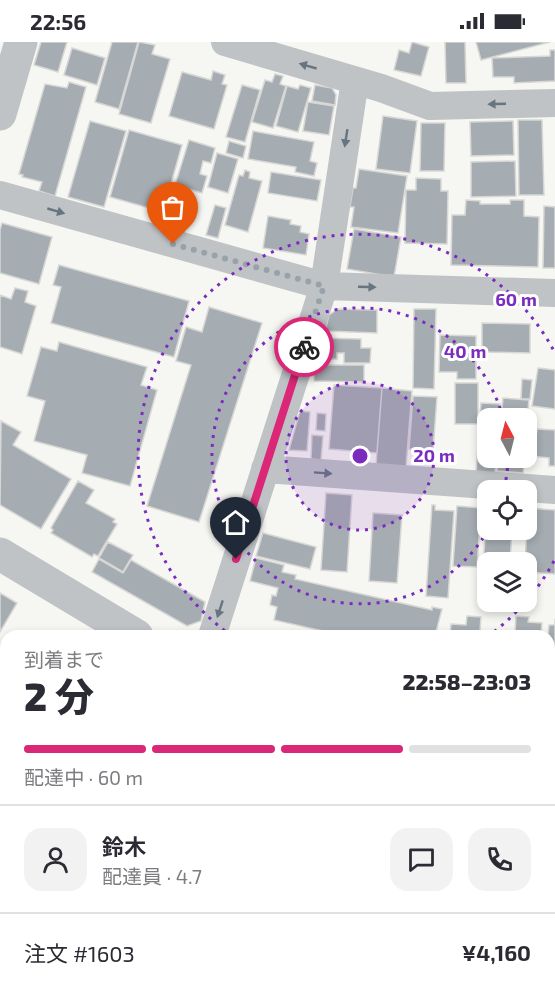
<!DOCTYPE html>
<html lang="ja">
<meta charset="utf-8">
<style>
:root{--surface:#fff;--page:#f2f2f3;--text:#2b2b33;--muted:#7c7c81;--line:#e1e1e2;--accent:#db2777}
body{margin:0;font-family:"Exo 2","Noto Sans JP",sans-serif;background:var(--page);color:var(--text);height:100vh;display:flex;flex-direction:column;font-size:22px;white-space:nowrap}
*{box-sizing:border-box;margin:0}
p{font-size:20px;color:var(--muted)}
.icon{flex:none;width:33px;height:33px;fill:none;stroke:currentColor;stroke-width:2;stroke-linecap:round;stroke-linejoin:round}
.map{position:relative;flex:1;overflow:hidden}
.drawer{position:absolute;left:0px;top:588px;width:555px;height:374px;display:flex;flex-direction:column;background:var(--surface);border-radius:18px 18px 0 0;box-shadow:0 3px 9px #0003}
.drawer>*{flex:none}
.needle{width:39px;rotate:353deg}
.fabs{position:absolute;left:477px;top:366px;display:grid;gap:12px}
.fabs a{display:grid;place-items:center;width:60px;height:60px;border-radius:12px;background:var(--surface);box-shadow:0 3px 9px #0003;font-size:30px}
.pin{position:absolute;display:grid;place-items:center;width:51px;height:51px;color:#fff;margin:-62px -26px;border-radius:50% 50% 50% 0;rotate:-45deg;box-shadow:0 0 6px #0007}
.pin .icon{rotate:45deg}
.courier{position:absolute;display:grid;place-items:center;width:60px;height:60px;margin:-30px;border:4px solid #db2777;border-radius:50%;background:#fff;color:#222;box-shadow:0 2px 8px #0007}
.overview em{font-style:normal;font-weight:800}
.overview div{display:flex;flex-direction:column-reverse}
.overview{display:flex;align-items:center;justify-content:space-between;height:102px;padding:0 24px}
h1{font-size:39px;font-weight:800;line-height:45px}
.bar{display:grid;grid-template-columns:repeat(4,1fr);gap:9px 6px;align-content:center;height:72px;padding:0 24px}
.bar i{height:8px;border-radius:4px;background:var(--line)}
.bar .active{background:var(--accent)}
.bar p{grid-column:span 4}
.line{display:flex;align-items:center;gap:15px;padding:0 24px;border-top:2px solid var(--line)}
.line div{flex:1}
.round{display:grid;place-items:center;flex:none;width:63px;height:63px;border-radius:18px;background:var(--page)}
.status{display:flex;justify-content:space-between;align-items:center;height:42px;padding:0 30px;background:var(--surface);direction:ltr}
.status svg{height:16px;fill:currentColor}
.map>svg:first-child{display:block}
.building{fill:#a6adb2;stroke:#d7d7d5;stroke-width:1.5}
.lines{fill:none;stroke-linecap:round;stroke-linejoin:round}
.minor{stroke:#bfc3c6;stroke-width:28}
.tertiary{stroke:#bfc3c6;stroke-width:33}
.oneway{fill:#677581}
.done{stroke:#99a2a9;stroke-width:6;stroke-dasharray:0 10.8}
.route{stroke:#db2777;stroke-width:8}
.ring{fill:none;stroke:#7b2cbf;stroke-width:3;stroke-dasharray:3 6}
.centre{fill:#7b2cbf;stroke:#fff;stroke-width:3}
.ring-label{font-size:18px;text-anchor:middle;font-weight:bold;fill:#7b2cbf;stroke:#fff;stroke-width:6;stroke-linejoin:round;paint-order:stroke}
</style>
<div class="status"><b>22:56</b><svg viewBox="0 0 49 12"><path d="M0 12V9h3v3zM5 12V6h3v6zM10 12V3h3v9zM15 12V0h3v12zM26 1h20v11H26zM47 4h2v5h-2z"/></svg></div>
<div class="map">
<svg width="555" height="961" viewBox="0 0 555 961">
<rect width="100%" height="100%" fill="#f6f6f2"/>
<path class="building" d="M41,0H67L58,30L34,23Z
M112,0H138L119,67L95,60Z
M139,0L155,3L152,12L170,17L151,81L119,72Z
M412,0L429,5L421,34L394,28L399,8L409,11Z
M445,0H465L466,41H446Z
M476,0H550L481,18Z
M72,6L105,16L97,43L64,33Z
M550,8H555V39L514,41V35H493L492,16L550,14Z
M213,29L225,33L222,42L227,43L214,87L169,74L182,30L211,38Z
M275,32L283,34L280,42L286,44L273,86L252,80L265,38L272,40Z
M69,40L86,45L55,154L39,149L42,140L22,135L23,133L19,132L45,42L67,46Z
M242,43L260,48L245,100L226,95Z
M300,43L311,46L298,90L276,84L287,44L298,47Z
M315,43L332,46L336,53L335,63L312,59Z
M308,60L334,64L329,93L303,89Z
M383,74L417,79L410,131L376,127Z
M518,78H542L544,153H519Z
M90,79L126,89L104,165L68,155Z
M513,79L514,113L471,114L470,80Z
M421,81H445L444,129H420Z
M129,88L182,103L163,170L110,155Z
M253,89L314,100L310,119L317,121L314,134L295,130L296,125L248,117Z
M189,98L215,106L211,121L203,119L200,132L207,134L202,151L175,143Z
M229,99L246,104L243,116L226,111Z
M217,111L238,117L228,151L208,145Z
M515,119L516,154L471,155V120Z
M359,127L407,134L398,191L351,185L354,165H350L353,146H356Z
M245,128L250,130L249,136L262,139L248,190L225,183L239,133L243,134Z
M271,130L321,138L317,159L268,151Z
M416,136L441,137V149H448L447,202L405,201L406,148H416Z
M170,149L194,156L183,194L159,187Z
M466,158L480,159V162H510V158H524V174L539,175L538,225L451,223L452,173H465Z
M215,163L226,166L218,196L206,193Z
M544,164L555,165V226H543Z
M268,174L291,178L290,182L301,184L300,190L309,192L306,213L263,206Z
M2,181L52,195L39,242L0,231V188Z
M354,187L401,195L394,235L347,227Z
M59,223L189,259L174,315L51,281L61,245L53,243Z
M15,246L28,249L25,260L36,264L22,312L0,305V253L11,257Z
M209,265L262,281L199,480L147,464L191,323L176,319L186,285L202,290Z
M338,267L377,268V291L325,289L329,273Z
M414,267H436L434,347L413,346Z
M482,281L530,282V311L482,310Z
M440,293L476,294V337H457V330H439Z
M323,296L361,297V306H371L370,321H344V311H337V317H323Z
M59,300L147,325L141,343L157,348L130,444L82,431L87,413L34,399L45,359L27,354L41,305L57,309Z
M314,323H364V340L314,339Z
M538,326L555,328V367L532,364Z
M522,337L532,338L530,357H521Z
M455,341H478V382H455Z
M334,343L382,346L377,411L329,407Z
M382,346L412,349L406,425L376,423Z
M413,354L437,355L433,409L409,407Z
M503,356L529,358L526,390V376H501Z
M481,361L500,362L499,376H488V416H496L495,431L476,430Z
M300,369L310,370L307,409L289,408Z
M317,371L326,372L325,389L316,388Z
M1,379L21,390L13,403L71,437L41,487L0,463Z
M537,387L555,388V424H549V416L530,414L531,395L536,396Z
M312,393L323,394L321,418L311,417Z
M498,416H525L523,431L497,429Z
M78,439L94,448L86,461L115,477L113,480L117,482L98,514L94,512L92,515L51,491L53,488L51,486Z
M326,451L352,453L347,530L321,528Z
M432,463H435V468L454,469L448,556L426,554Z
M457,464L481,466L477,525L453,524Z
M487,465L488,488H512L510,520H488V525H483Z
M528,466L555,468V532L526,530V520H525Z
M373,471L402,473L397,541L369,539Z
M263,491L316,505L310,527L256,514Z
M108,500L133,513L123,530L99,516Z
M256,516L284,523L282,530L296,533L295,537L432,568V565L442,567L435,594H345L274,578L277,565L270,563L272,553L276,554L278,546L250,539Z
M99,517L123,531L131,518L205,560L201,579L187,584L92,530Z
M0,551L17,561L0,590Z
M467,574L481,575L480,589L515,591L516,574L529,575L528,580L542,581L541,593L548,594L549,583H555V577V643H549V594H450L451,582L466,583Z
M0,661L6,664V693L0,705Z
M549,666H555V702H549Z
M6,698V733L0,730V709Z
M549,707H555V753H549Z
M0,807L6,810L0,824Z
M6,828V858L0,855V840Z
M0,862L6,865V919L0,915Z
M0,929L5,931L2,937L6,939V956H13L10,961H0Z
M82,956H118L121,957L119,961H93Z
M160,956H245L241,961H157Z
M380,956H460L457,961H389Z"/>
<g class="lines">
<path class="minor" d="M225,0L381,46L430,64L555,61
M0,153L324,244L555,251
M265,427L555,448
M212,594L324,244L355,38
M0,772L6,775
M347,956L357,961
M35,961L38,956"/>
<path class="tertiary" d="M0,72L21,0
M0,512L137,594
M549,782L555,783
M549,890L555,880
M508,961L511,956"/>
</g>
<defs><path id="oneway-solid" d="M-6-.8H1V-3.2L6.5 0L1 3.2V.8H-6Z" transform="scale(1.5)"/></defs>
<g class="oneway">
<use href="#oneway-solid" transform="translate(308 24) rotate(-164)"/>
<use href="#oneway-solid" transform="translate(497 62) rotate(178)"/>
<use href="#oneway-solid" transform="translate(346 96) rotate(99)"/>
<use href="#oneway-solid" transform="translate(56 169) rotate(16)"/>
<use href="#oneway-solid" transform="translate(367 245) rotate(2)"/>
<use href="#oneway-solid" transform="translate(323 431) rotate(4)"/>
<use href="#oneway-solid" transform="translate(220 567) rotate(108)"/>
</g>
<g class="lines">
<path class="done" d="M173,202L324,244L304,305"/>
<path class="route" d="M236,517L304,305"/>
</g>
<circle cx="360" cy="414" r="74" fill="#7b2cbf" fill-opacity=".12"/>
<g class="ring">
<circle cx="360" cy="414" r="74"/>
<path d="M508 417A148 148 0 0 1 504 447M488 488A148 148 0 1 1 503 376"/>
<path d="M554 519A221 221 0 0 1 488 594M232 594A221 221 0 1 1 554 309"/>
</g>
<circle cx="360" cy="414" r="9" class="centre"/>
<g class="ring-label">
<text x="516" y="264">60 m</text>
<text x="465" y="316">40 m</text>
<text x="434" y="420">20 m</text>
</g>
</svg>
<div class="fabs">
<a><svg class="needle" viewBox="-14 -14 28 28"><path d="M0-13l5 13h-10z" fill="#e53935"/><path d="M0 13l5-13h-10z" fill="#7c7c81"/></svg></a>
<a><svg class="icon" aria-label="locate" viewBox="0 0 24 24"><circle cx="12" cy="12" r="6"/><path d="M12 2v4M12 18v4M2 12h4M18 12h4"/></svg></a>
<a><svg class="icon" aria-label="layers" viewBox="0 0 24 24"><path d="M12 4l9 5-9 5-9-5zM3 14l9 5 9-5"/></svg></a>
</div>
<div class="pin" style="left:173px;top:202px;background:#ea580c"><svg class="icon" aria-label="bag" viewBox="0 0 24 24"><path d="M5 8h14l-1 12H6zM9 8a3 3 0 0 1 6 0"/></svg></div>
<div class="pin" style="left:236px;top:517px;background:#1f2937"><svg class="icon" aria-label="home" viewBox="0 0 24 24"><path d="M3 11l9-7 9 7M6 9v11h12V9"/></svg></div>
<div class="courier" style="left:304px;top:305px"><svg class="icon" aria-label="bike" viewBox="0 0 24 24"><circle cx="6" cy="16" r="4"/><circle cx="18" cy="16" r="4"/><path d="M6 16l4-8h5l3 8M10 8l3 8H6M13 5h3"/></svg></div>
<section class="drawer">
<div class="overview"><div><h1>2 分</h1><p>到着まで</p></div><em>22:58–23:03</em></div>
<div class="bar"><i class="active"></i><i class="active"></i><i class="active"></i><i></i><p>配達中 · 60 m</p></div>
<div class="line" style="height:108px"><a class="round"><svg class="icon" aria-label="person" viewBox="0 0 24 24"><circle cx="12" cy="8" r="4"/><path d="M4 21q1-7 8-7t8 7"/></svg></a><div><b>鈴木</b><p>配達員 · 4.7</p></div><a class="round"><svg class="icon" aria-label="chat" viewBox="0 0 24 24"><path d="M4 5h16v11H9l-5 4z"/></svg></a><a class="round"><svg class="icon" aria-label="phone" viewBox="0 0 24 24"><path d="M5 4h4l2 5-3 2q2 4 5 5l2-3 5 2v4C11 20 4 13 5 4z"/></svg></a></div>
<div class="line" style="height:78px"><div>注文 #1603</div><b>¥4,160</b></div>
</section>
</div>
